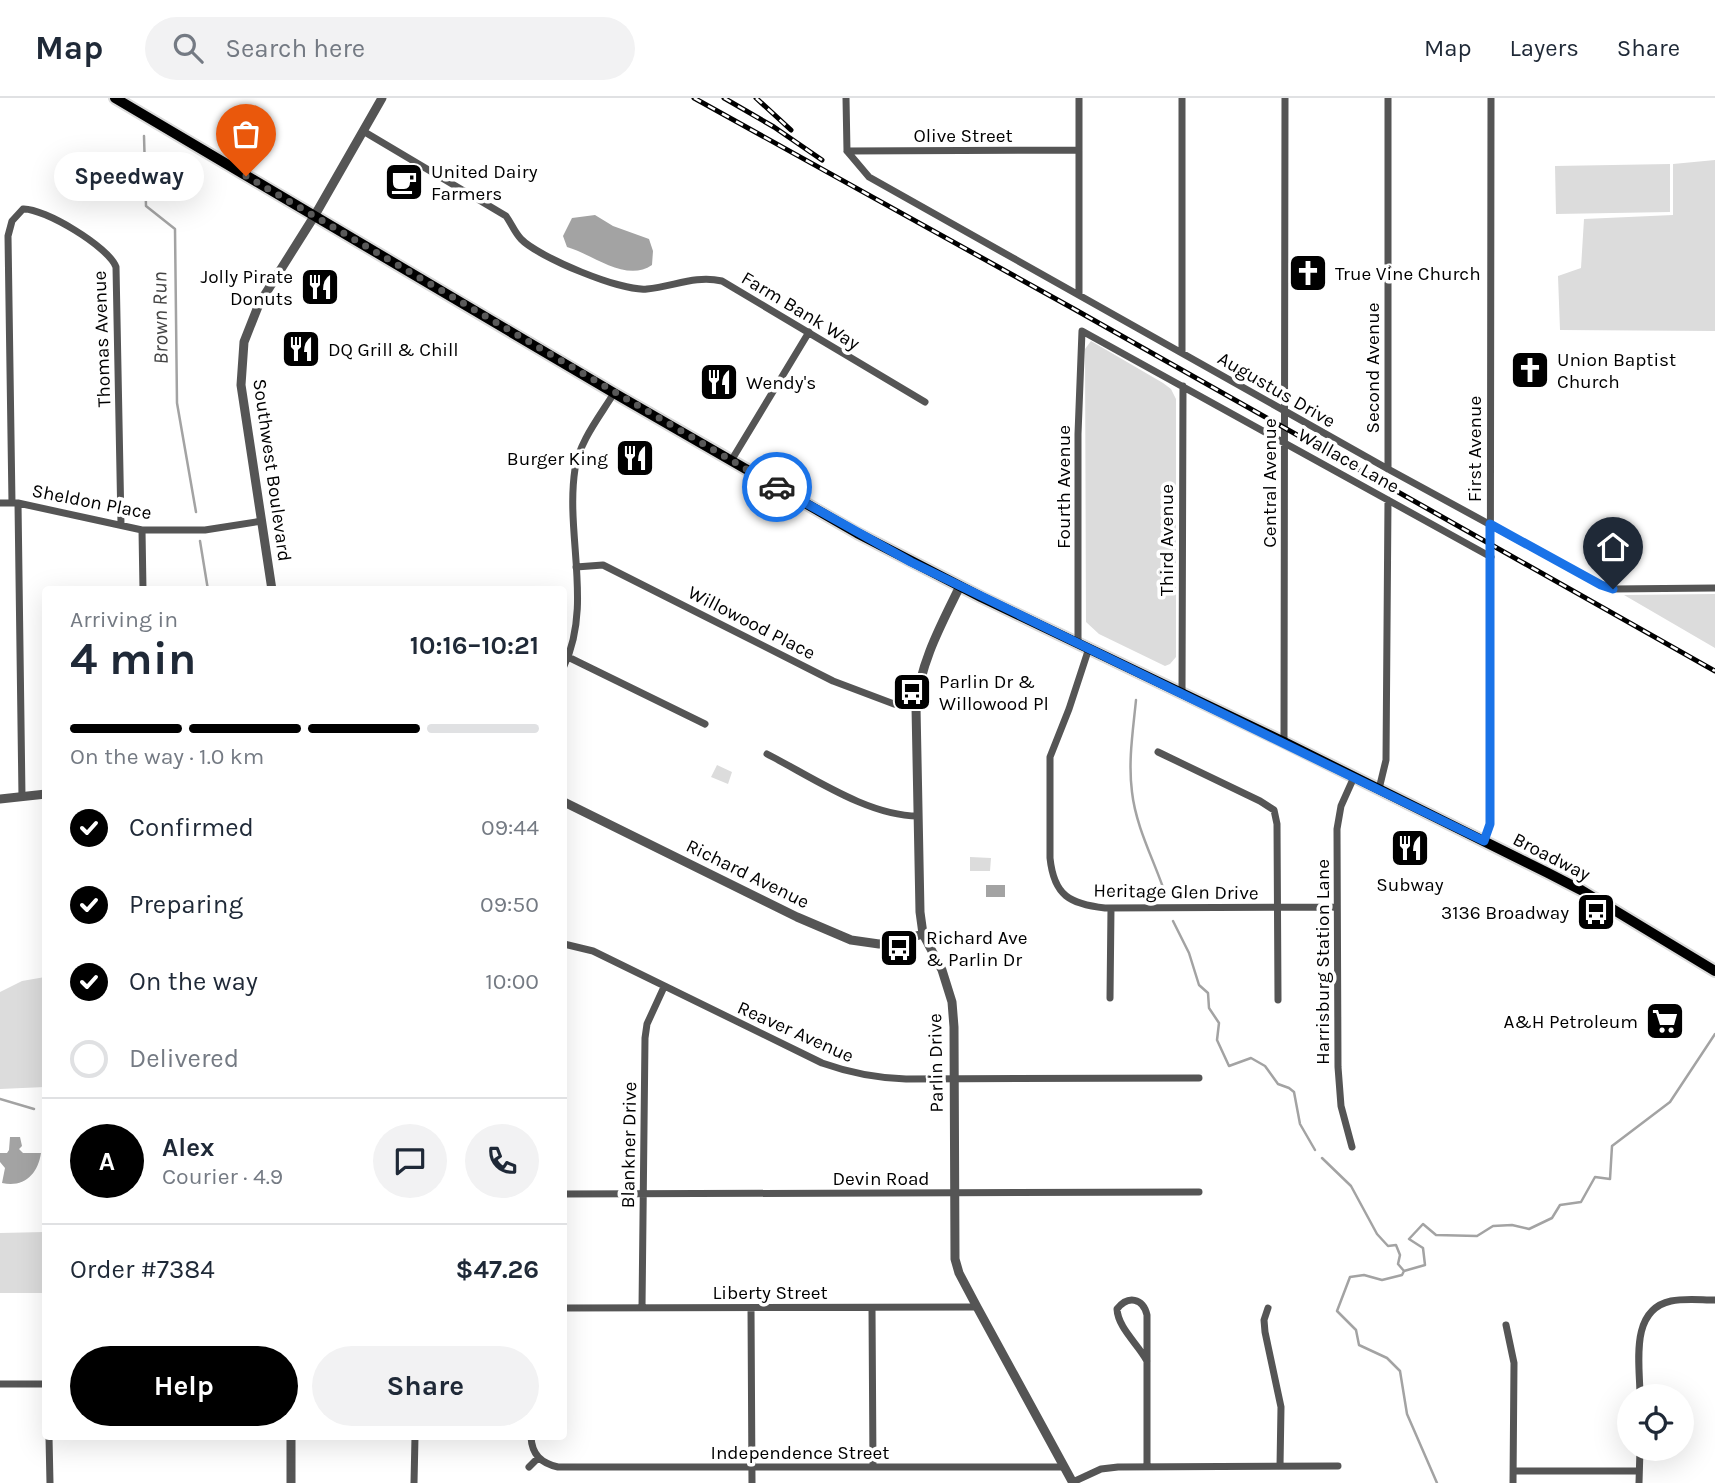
<!DOCTYPE html>
<meta charset="utf-8">
<style>
:root{--surface:#fff;--page:#f2f2f3;--text:#1f2937;--muted:#747a83;--line:#e0e1e3;--accent:#000}
body{margin:0;font-family:Karla,sans-serif;background:var(--page);color:var(--text);height:100vh;display:flex;flex-direction:column;font-size:26px;white-space:nowrap}
*{box-sizing:border-box;margin:0}
p{font-size:23px;color:var(--muted)}
.icon{flex:none;width:38px;height:38px;fill:none;stroke:currentColor;stroke-width:2;stroke-linecap:round;stroke-linejoin:round}
.map{position:relative;flex:1;overflow:hidden}
.sheet{position:absolute;left:42px;top:488px;width:525px;height:854px;display:flex;flex-direction:column;background:var(--surface);border-radius:7px;box-shadow:0 7px 28px #0002}
.sheet>*{flex:none}
.controls{position:absolute;left:1617px;top:1286px;display:grid;gap:14px}
.controls a{display:grid;place-items:center;width:77px;height:77px;border-radius:50%;background:var(--surface);box-shadow:0 7px 28px #0002;font-size:35px}
.pin{position:absolute;display:grid;place-items:center;width:60px;height:60px;color:#fff;margin:-72px -30px;border-radius:50% 50% 50% 0;rotate:-45deg;box-shadow:0 0 7px #0007}
.pin .icon{rotate:45deg}
.courier{position:absolute;display:grid;place-items:center;width:70px;height:70px;margin:-35px;border:5px solid #1a73e8;border-radius:50%;background:#fff;color:#222;box-shadow:0 2px 9px #0007}
.bubble{position:absolute;height:49px;border-radius:24px;background:var(--surface);box-shadow:0 7px 28px #0002;font-size:23px;font-weight:700;line-height:49px;text-align:center}
.headline em{font-style:normal;font-weight:700}
.headline div{display:flex;flex-direction:column-reverse}
.headline{display:flex;align-items:center;justify-content:space-between;height:119px;padding:0 28px}
h1{font-size:46px;font-weight:700;line-height:52px}
.bar{display:grid;grid-template-columns:repeat(4,1fr);gap:10px 7px;align-content:center;height:84px;padding:0 28px}
.bar i{height:9px;border-radius:5px;background:var(--line)}
.bar .active{background:var(--accent)}
.bar p{grid-column:span 4}
.line{display:flex;align-items:center;gap:18px;padding:0 28px;border-top:2px solid var(--line)}
.line div{flex:1}
.round{display:grid;place-items:center;flex:none;width:74px;height:74px;border-radius:37px;background:var(--page)}
ol{padding:0 28px;list-style:none}
li{display:flex;align-items:center;gap:21px;height:77px}
li p{margin-inline-start:auto}
li .icon{padding:7px;border-radius:50%;background:var(--accent);color:#fff;stroke-width:4}
li:last-child{color:var(--muted)}
li i{width:38px;height:38px;border:4px solid var(--line);border-radius:50%}
.primary-button{display:flex;gap:14px;margin-top:auto;padding:14px 28px}
.primary-button a{flex:1;height:80px;border-radius:42px;background:var(--accent);color:#fff;font-size:28px;font-weight:700;line-height:80px;text-align:center}
.primary-button a+a{background:var(--page);color:var(--text)}
header{display:flex;align-items:center;gap:42px;box-sizing:border-box;height:98px;padding:0 35px;background:var(--surface);border-bottom:2px solid var(--line)}
header strong{font-size:33px}
nav{display:flex;gap:38px;margin-inline-start:auto;font-size:24px}
.search{width:490px;height:63px;background:var(--page);display:flex;align-items:center;gap:18px;box-sizing:border-box;padding:0 24px;border-radius:38px;color:var(--muted);font-size:26px}
.map>svg:first-child{display:block}
.green{fill:#dcdcdc}
.water{fill:#a3a3a3}
.lines{fill:none;stroke-linecap:round;stroke-linejoin:round}
.stream{stroke:#a3a3a3;stroke-width:2.5}
.primary-casing{stroke:#dbdbdb;stroke-width:14}
.minor{stroke:#555;stroke-width:7}
.tertiary{stroke:#555;stroke-width:9}
.primary{stroke:#000;stroke-width:10}
.rail-casing{stroke:#000;stroke-width:5}
.rail{stroke:#fff;stroke-width:2.5;stroke-dasharray:8;stroke-linecap:butt}
.done{stroke:#595959;stroke-width:7;stroke-dasharray:0 12.6}
.route{stroke:#1a73e8;stroke-width:9}
.labels{text-anchor:middle;stroke-width:7;stroke-linejoin:round;paint-order:stroke}
.street-label{font-size:19px;fill:#000;stroke:#fff}
.poi-label{font-size:19px;fill:#000;stroke:#fff;text-anchor:start}
.water-label{font-size:21px;font-style:italic;fill:#444;stroke:#fff}
</style>
<header>
<strong>Map</strong>
<div class="search"><svg class="icon" aria-label="search" viewBox="0 0 24 24"><circle cx="10" cy="10" r="6"/><path d="M15 15l6 6"/></svg>Search here</div>
<nav><a>Map</a><a>Layers</a><a>Share</a></nav>
</header>
<div class="map">
<svg width="1715" height="1385" viewBox="0 0 1715 1385">
<rect width="100%" height="100%" fill="#fff"/>
<path class="green" d="M1715,62V233L1560,232L1558,178L1581,170L1584,121L1673,117V66Z
M1670,66V114L1556,116L1555,68Z
M1091,243L1163,285L1171,291L1176,301V559L1170,566L1165,568L1099,536L1086,524L1085,251Z
M1715,496V550L1624,497Z
M717,667L732,674L728,686L711,679Z
M970,759L991,760L990,773H970Z
M45,879V989L0,991V894L22,883Z
M45,1134V1195H0V1135Z"/>
<path class="water" d="M595,117L613,128L649,141L653,153L652,167C626,185 592,156 567,149L563,138L572,120Z
M986,787H1005V799H986Z
M10,1039H20L22,1048L19,1051L23,1055H41C38,1076 24,1090 2,1085L5,1070L0,1064V1055H7L9,1052Z"/>
<g class="lines">
<path class="stream" d="M144,38L146,108L175,131L177,305L196,414
M200,443L208,492
M1136,602C1133,633 1128,663 1132,694C1136,730 1155,764 1166,798
M1173,823L1189,855L1199,887L1208,895L1209,910L1219,925L1217,942L1229,968L1251,960L1265,968L1278,986L1289,990L1294,994L1300,1026L1315,1052
M0,1001L34,1011
M1322,1060L1351,1088L1377,1136L1388,1148L1396,1147L1400,1157L1398,1166L1404,1173
M1437,1385L1407,1316L1400,1273L1387,1260L1359,1247L1356,1232L1337,1213L1350,1179L1364,1177L1382,1182L1402,1177L1404,1173L1425,1167L1423,1150L1409,1141L1423,1126L1436,1137L1477,1138L1493,1128L1512,1127L1529,1131L1552,1120L1560,1107L1581,1104L1595,1079L1610,1081L1612,1048L1670,1004L1715,936"/>
<g class="primary-casing">
<path id="primary" d="M115,0L614,295L857,435L981,499L1284,644L1548,775L1581,792L1715,873"/>
</g>
<path class="minor" d="M846,0L847,53
M1079,0V197
M1388,0V371
M363,33L506,118C511,125 515,135 521,141C538,159 622,194 647,191C673,189 694,177 722,183L925,304
M847,53L869,79L1388,371L1601,487L1613,491L1715,490
M847,53L1079,52
M1182,254V0
M731,363L809,234
M0,405H18L142,432H205L262,423
M12,405L8,138L12,123L23,111C44,110 109,149 116,169L121,426
M18,405L22,699
M142,432L143,492
M576,469L603,467L833,583L894,606L916,609
M1078,545V336L1082,233L1491,459
M1089,550L1069,611L1050,659V760C1054,798 1070,806 1105,810L1337,809
M568,559L705,626
M564,568C593,507 565,436 575,371C579,344 600,318 614,295
M1182,595L1183,288
M1284,644L1285,0
M1158,654L1260,703L1274,712L1277,726L1278,902
M767,656C812,679 868,718 918,718
M1379,691L1386,662L1388,402
M1484,743L1490,726L1491,0
M564,846L593,853L822,965C850,975 876,980 906,981L1199,980
M1110,900L1111,810
M1352,1049L1341,1008L1338,969L1337,731L1341,708L1354,679
M564,1096L1199,1094
M564,1210L977,1209
M642,1210L645,940L647,926L664,889
M751,1210L752,1385
M872,1210L873,1369
M1268,1210L1264,1222L1265,1234L1281,1309L1280,1368
M1506,1227L1514,1265L1513,1385
M1147,1263C1138,1246 1118,1230 1117,1211C1128,1197 1143,1200 1147,1217V1369
M0,1286H46
M1640,1298C1640,1267 1629,1212 1671,1203C1685,1200 1701,1202 1715,1202
M49,1339L50,1385
M531,1339C532,1357 541,1365 558,1369H1064
M529,1369L538,1360
M1514,1373H1639
M1073,1384L1101,1371L1118,1369L1338,1368
M414,1385L415,1339
M1639,1385L1640,1351"/>
<path class="tertiary" d="M960,488C941,527 920,565 916,609L920,814L923,836L942,872L952,904L954,929L955,1161L959,1175L977,1209L1073,1385
M272,492L241,287L244,244L259,206L315,117L382,0
M0,701L46,696
M564,704L797,819L851,842L879,846L895,844L923,836
M291,1385V1339"/>
<use href="#primary" class="primary"/>
<g class="rail-casing">
<path id="rail" d="M694,0L1074,211L1715,573
M724,0L774,29L822,62
M756,0L791,32"/>
</g>
<use href="#rail" class="rail"/>
</g>
<g class="lines">
<path class="done" d="M246,78L777,389"/>
<path class="route" d="M777,389L911,464L1484,743L1490,726V426L1601,487L1613,491"/>
</g>
<defs>
<g id="cafe-square" transform="scale(2.0125)"><rect x="-9" y="-9" width="18" height="18" rx="4" fill="#000" stroke="#fff"/><path d="M-5.5-4.5H6V0H3Q3 3.5 0 3.5H-2.5Q-5.5 3.5-5.5 0ZM3-3.2v2h1.7v-2ZM-6 4.5H4V6H-6Z" fill="#fff"/></g>
<g id="church-square" transform="scale(2.0125)"><rect x="-9" y="-9" width="18" height="18" rx="4" fill="#000" stroke="#fff"/><path d="M-1.2-6h2.4v3.5h3.3v2.4h-3.3V6h-2.4V-.1h-3.3v-2.4h3.3Z" fill="#fff"/></g>
<g id="restaurant-square" transform="scale(2.0125)"><rect x="-9" y="-9" width="18" height="18" rx="4" fill="#000" stroke="#fff"/><path d="M-5-6h1v4h1v-4h1v4h1v-4h1v5L-1.5 .5V6h-2V.5L-5-1ZM5-6V6H3V1.5H1.5Q1.5-4 5-6Z" fill="#fff"/></g>
<g id="bus-square" transform="scale(2.0125)"><rect x="-9" y="-9" width="18" height="18" rx="4" fill="#000" stroke="#fff"/><path d="M-5-6H5V4H4V6H2V4H-2V6H-4V4H-5ZM-3.5-4V0h7V-4ZM-3.5 1.2v1.5H-2V1.2ZM2 1.2v1.5H3.5V1.2Z" fill="#fff"/></g>
<g id="supermarket-square" transform="scale(2.0125)"><rect x="-9" y="-9" width="18" height="18" rx="4" fill="#000" stroke="#fff"/><path d="M-6-5.5h2.5l.6 2H6L4.5 2H-2.5L-4.4-4H-6ZM-1.5 3.2a1.3 1.3 0 1 0 .1 0ZM3 3.2a1.3 1.3 0 1 0 .1 0Z" fill="#fff"/></g>
</defs>
<g fill-rule="evenodd">
<use href="#cafe-square" x="404" y="84"/>
<use href="#church-square" x="1308" y="175"/>
<use href="#restaurant-square" x="320" y="189"/>
<use href="#restaurant-square" x="301" y="251"/>
<use href="#church-square" x="1530" y="272"/>
<use href="#restaurant-square" x="719" y="284"/>
<use href="#restaurant-square" x="635" y="360"/>
<use href="#bus-square" x="912" y="594"/>
<use href="#restaurant-square" x="1410" y="750"/>
<use href="#bus-square" x="1596" y="814"/>
<use href="#bus-square" x="899" y="850"/>
<use href="#supermarket-square" x="1665" y="923"/>
</g>
<g class="labels">
<g class="street-label">
<text x="963" y="44">Olive Street</text>
<text transform="translate(801 212) rotate(31)" y="7">Farm Bank Way</text>
<text transform="translate(101 241) rotate(-92)" y="7">Thomas Avenue</text>
<text transform="translate(1372 270) rotate(-90)" y="7">Second Avenue</text>
<text transform="translate(1277 291) rotate(30)" y="7">Augustus Drive</text>
<text transform="translate(1474 351) rotate(-90)" y="7">First Avenue</text>
<text transform="translate(1349 362) rotate(29)" y="7">Wallace Lane</text>
<text transform="translate(273 372) rotate(82)" y="7">Southwest Boulevard</text>
<text transform="translate(1269 385) rotate(-90)" y="7">Central Avenue</text>
<text transform="translate(1063 389) rotate(-90)" y="7">Fourth Avenue</text>
<text transform="translate(92 403) rotate(11)" y="7">Sheldon Place</text>
<text transform="translate(1166 442) rotate(-90)" y="7">Third Avenue</text>
<text transform="translate(752 524) rotate(27)" y="7">Willowood Place</text>
<text transform="translate(1552 758) rotate(27)" y="7">Broadway</text>
<text transform="translate(748 775) rotate(26)" y="7">Richard Avenue</text>
<text transform="translate(1176 793) rotate(1)" y="7">Heritage Glen Drive</text>
<text transform="translate(1322 864) rotate(-90)" y="7">Harrisburg Station Lane</text>
<text transform="translate(796 933) rotate(24)" y="7">Reaver Avenue</text>
<text transform="translate(935 965) rotate(-91)" y="7">Parlin Drive</text>
<text transform="translate(628 1047) rotate(-89)" y="7">Blankner Drive</text>
<text x="881" y="1087">Devin Road</text>
<text x="770" y="1201">Liberty Street</text>
<text x="800" y="1361">Independence Street</text>
</g>
<g class="poi-label">
<text x="431" y="80">United Dairy<tspan x="431" dy="22">Farmers</tspan></text>
<text x="1335" y="182">True Vine Church</text>
<text x="293" y="185" text-anchor="end">Jolly Pirate<tspan x="293" dy="22">Donuts</tspan></text>
<text x="328" y="258">DQ Grill &amp; Chill</text>
<text x="1557" y="268">Union Baptist<tspan x="1557" dy="22">Church</tspan></text>
<text x="746" y="291">Wendy's</text>
<text x="608" y="367" text-anchor="end">Burger King</text>
<text x="939" y="590">Parlin Dr &amp;<tspan x="939" dy="22">Willowood Pl</tspan></text>
<text x="1410" y="793" text-anchor="middle">Subway</text>
<text x="1569" y="821" text-anchor="end">3136 Broadway</text>
<text x="926" y="846">Richard Ave<tspan x="926" dy="22">&amp; Parlin Dr</tspan></text>
<text x="1638" y="930" text-anchor="end">A&amp;H Petroleum</text>
</g>
<g class="water-label">
<text transform="translate(160 220) rotate(-91)" y="7">Brown Run</text>
</g>
</g>
</svg>
<div class="controls">
<a><svg class="icon" aria-label="locate" viewBox="0 0 24 24"><circle cx="12" cy="12" r="6"/><path d="M12 2v4M12 18v4M2 12h4M18 12h4"/></svg></a>
</div>
<div class="pin" style="left:246px;top:78px;background:#ea580c"><svg class="icon" aria-label="bag" viewBox="0 0 24 24"><path d="M5 8h14l-1 12H6zM9 8a3 3 0 0 1 6 0"/></svg></div>
<div class="pin" style="left:1613px;top:491px;background:#1f2937"><svg class="icon" aria-label="home" viewBox="0 0 24 24"><path d="M3 11l9-7 9 7M6 9v11h12V9"/></svg></div>
<div class="courier" style="left:777px;top:389px"><svg class="icon" aria-label="car" viewBox="0 0 24 24"><path d="M5 17H2v-5l4-1 3-4h7l3 4 3 1v5h-3M9 17h6M6 11h13"/><circle cx="7" cy="17" r="2"/><circle cx="17" cy="17" r="2"/></svg></div>
<div class="bubble" style="left:54px;top:54px;width:150px">Speedway</div>
<section class="sheet">
<div class="headline"><div><h1>4 min</h1><p>Arriving in</p></div><em>10:16–10:21</em></div>
<div class="bar"><i class="active"></i><i class="active"></i><i class="active"></i><i></i><p>On the way · 1.0 km</p></div>
<ol>
<li><svg class="icon" aria-label="check" viewBox="0 0 24 24"><path d="M5 12l5 5 9-10"/></svg>Confirmed<p>09:44</p></li>
<li><svg class="icon" aria-label="check" viewBox="0 0 24 24"><path d="M5 12l5 5 9-10"/></svg>Preparing<p>09:50</p></li>
<li><svg class="icon" aria-label="check" viewBox="0 0 24 24"><path d="M5 12l5 5 9-10"/></svg>On the way<p>10:00</p></li>
<li><i></i>Delivered</li>
</ol>
<div class="line" style="height:126px"><b class="round" style="background:var(--accent);color:#fff">A</b><div><b>Alex</b><p>Courier · 4.9</p></div><a class="round"><svg class="icon" aria-label="chat" viewBox="0 0 24 24"><path d="M4 5h16v11H9l-5 4z"/></svg></a><a class="round"><svg class="icon" aria-label="phone" viewBox="0 0 24 24"><path d="M5 4h4l2 5-3 2q2 4 5 5l2-3 5 2v4C11 20 4 13 5 4z"/></svg></a></div>
<div class="line" style="height:91px"><div>Order #7384</div><b>$47.26</b></div>
<div class="primary-button"><a>Help</a><a>Share</a></div>
</section>
</div>
